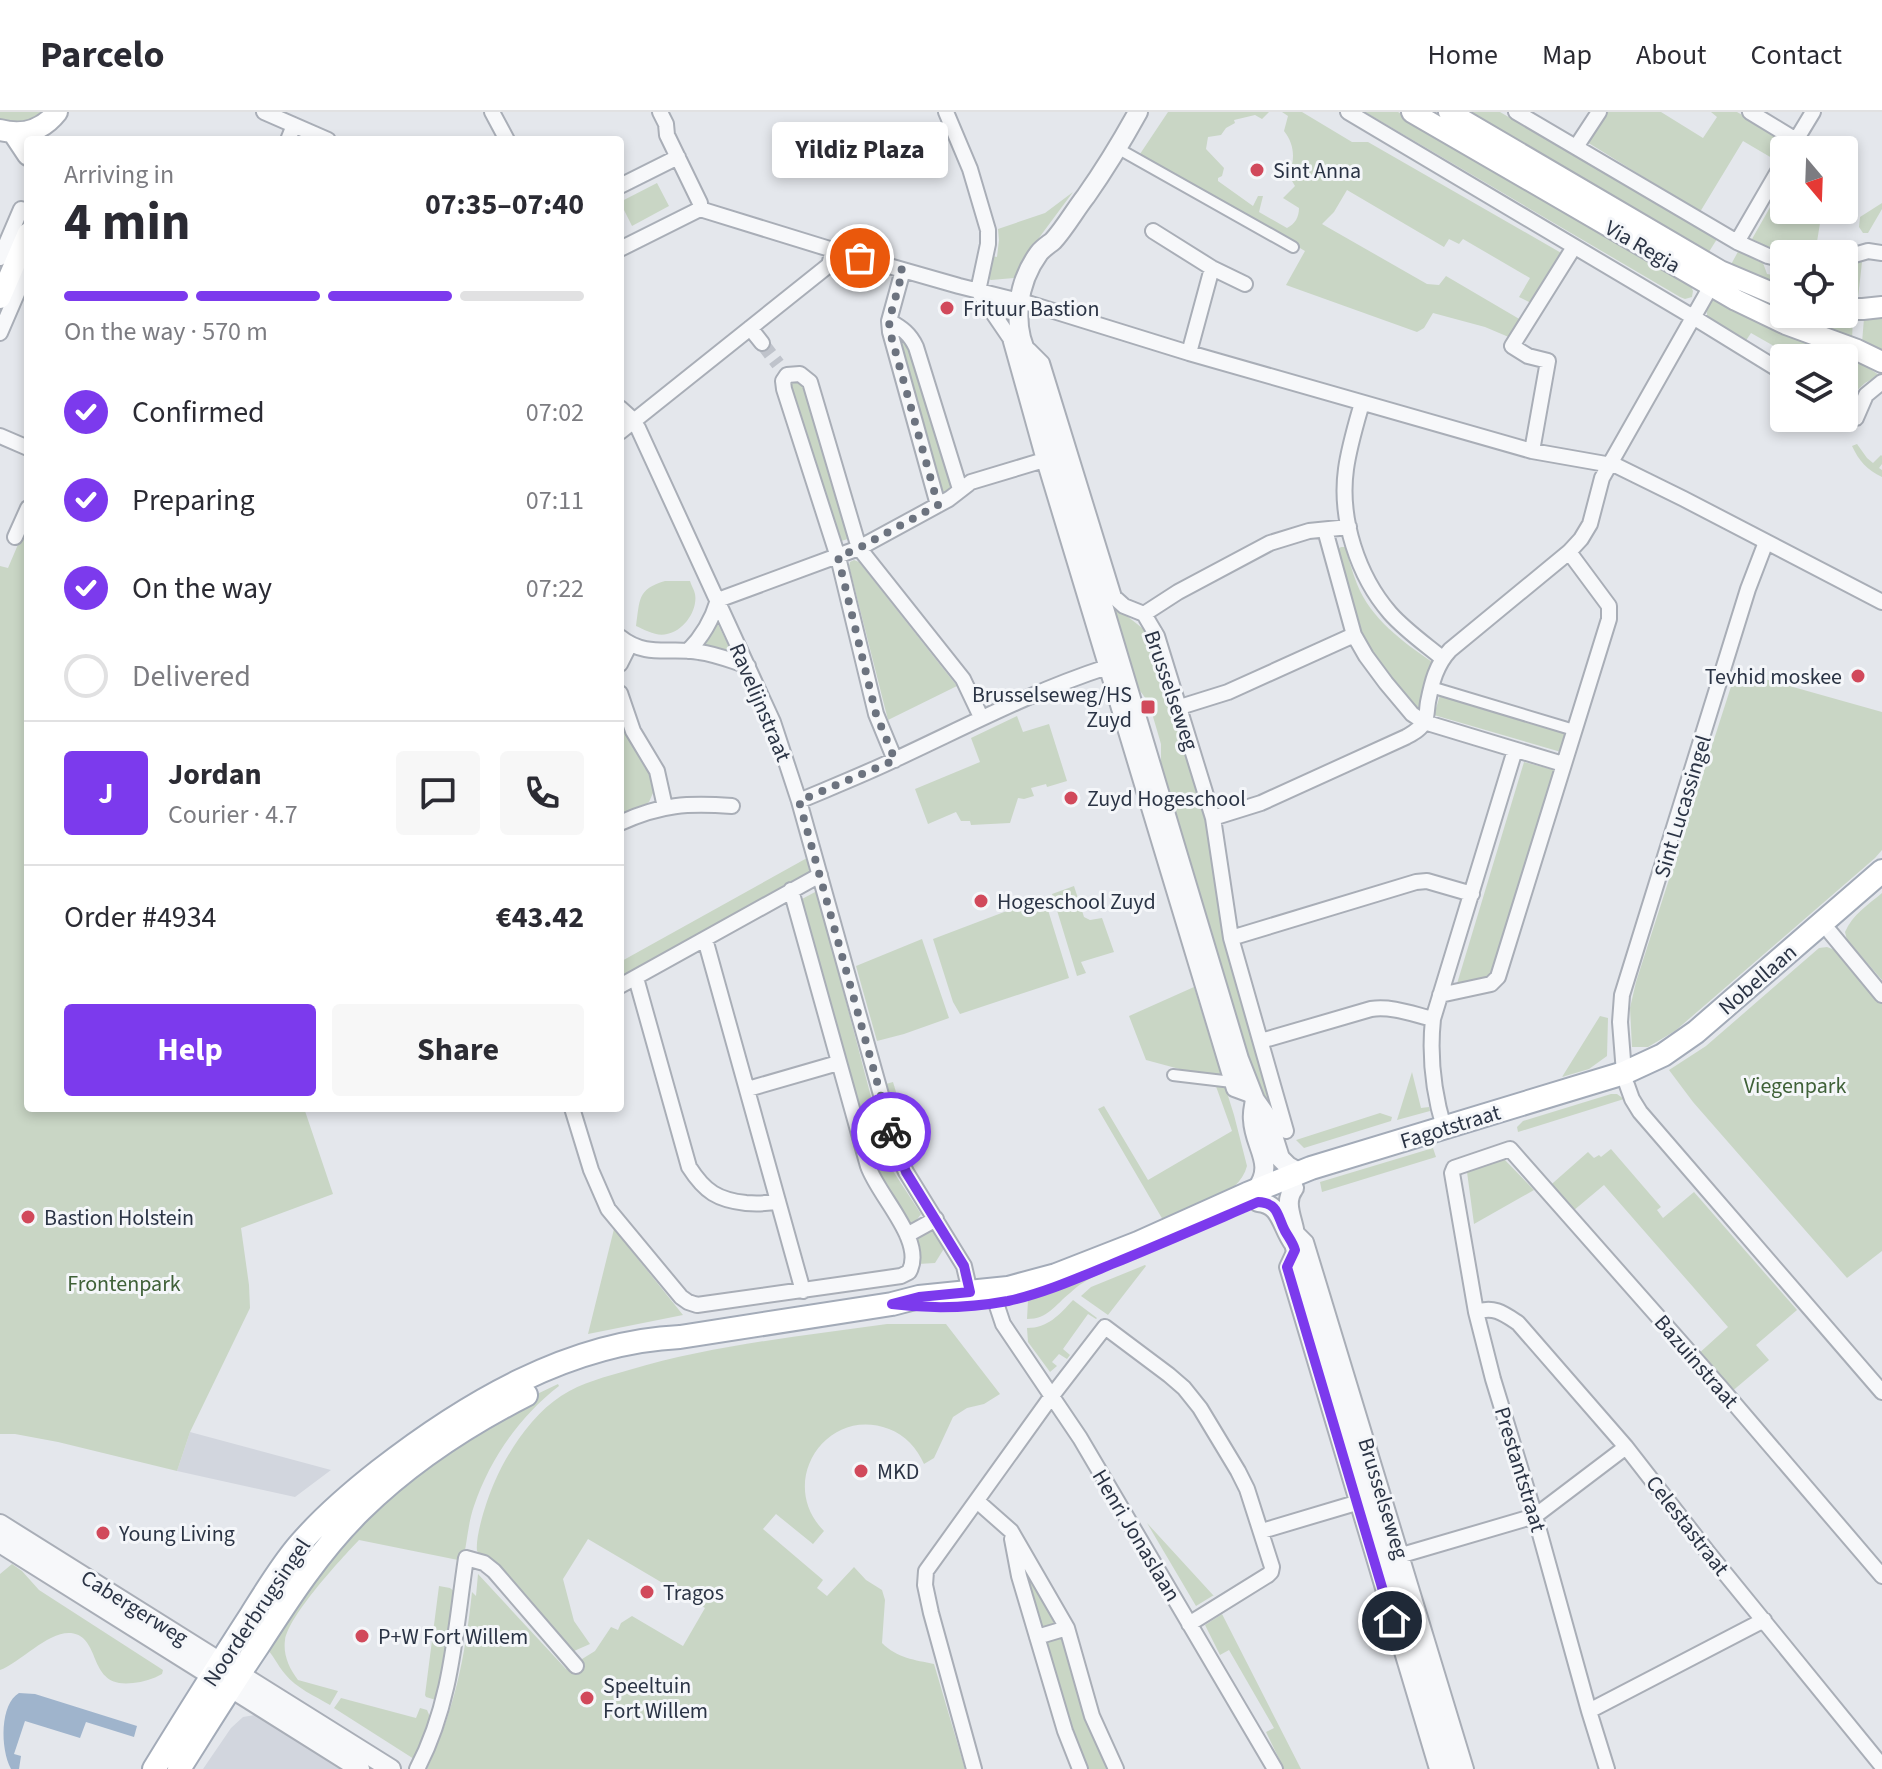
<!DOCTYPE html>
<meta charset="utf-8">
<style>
:root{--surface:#fff;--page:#f7f7f7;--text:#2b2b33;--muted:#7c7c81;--line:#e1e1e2;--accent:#7c3aed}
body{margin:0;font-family:"Source Sans 3",sans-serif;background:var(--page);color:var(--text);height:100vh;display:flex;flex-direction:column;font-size:30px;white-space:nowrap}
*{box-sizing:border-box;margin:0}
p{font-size:26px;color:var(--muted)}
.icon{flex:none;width:44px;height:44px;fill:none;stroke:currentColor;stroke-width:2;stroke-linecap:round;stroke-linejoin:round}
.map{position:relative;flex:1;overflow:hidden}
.panel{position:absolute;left:24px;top:24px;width:600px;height:976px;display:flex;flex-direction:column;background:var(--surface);border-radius:8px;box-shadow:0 4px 12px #0003}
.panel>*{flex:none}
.needle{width:52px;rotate:161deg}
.controls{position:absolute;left:1770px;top:24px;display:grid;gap:16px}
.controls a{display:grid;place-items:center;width:88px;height:88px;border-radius:8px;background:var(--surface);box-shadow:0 4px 12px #0003;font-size:40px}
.pin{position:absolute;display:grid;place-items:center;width:68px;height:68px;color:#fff;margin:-34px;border:4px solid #fff;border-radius:50%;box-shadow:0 2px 8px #0007}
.courier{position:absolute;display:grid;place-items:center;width:80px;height:80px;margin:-40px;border:6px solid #7c3aed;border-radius:50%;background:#fff;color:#222;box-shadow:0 2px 10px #0007}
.bubble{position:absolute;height:56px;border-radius:8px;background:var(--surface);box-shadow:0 4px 12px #0003;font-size:26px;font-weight:700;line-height:56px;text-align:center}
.headline em{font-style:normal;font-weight:700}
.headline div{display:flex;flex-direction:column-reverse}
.headline{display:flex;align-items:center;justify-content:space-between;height:136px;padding:0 40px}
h1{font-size:52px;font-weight:700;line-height:60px}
.bar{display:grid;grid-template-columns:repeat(4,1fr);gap:12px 8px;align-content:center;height:96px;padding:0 40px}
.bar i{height:10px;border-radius:6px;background:var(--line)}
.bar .active{background:var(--accent)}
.bar p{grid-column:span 4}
.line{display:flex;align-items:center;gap:20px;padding:0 40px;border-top:2px solid var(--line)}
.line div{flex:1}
.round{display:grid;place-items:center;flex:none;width:84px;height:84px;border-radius:8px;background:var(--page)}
ol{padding:0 40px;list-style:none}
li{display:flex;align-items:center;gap:24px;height:88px}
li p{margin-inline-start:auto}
li .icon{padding:8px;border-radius:50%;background:var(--accent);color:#fff;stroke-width:4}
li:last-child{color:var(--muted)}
li i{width:44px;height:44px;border:4px solid var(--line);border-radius:50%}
.primary-button{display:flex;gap:16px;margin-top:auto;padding:16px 40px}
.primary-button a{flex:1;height:92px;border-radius:8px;background:var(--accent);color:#fff;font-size:32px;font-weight:700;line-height:92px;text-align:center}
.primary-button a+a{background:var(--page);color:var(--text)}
header{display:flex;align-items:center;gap:48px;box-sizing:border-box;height:112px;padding:0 40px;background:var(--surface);border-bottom:2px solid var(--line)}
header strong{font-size:38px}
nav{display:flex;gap:44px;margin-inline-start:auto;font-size:28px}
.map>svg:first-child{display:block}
.built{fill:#d2d6de}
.green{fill:#c9d6c5}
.water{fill:#9fb4cc}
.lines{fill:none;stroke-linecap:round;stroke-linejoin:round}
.minor-tunnel{stroke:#bfc3cb;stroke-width:14;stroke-dasharray:14 7;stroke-linecap:butt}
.pedestrian-casing{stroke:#a9aeb7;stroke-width:14}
.minor-casing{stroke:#a9aeb7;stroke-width:18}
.tertiary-casing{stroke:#a9aeb7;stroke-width:22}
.secondary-casing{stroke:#a9aeb7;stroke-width:24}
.primary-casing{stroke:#a3abb8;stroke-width:26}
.pedestrian{stroke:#f7f8fa;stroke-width:10}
.minor{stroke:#f7f8fa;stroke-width:14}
.tertiary{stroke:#f7f8fa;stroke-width:18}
.secondary{stroke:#fff;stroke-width:20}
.primary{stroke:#fff;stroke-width:22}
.done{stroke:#6c737f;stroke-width:8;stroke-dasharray:0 14.4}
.route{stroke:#7c3aed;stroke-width:10}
.poi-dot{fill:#d1495b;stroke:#f4f6f9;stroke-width:3}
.labels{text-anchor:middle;stroke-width:6;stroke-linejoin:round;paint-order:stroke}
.poi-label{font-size:22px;fill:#2b3445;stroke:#f4f6f9;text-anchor:start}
.street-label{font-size:22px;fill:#2b3445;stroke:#f4f6f9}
.park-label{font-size:22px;fill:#3f6138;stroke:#f4f6f9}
</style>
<header>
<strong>Parcelo</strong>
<nav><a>Home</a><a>Map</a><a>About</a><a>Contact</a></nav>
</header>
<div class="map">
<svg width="1882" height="1657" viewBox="0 0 1882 1657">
<rect width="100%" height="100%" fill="#e4e7ec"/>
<path class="built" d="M190,1320L331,1358L295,1385L177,1359Z
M260,1602L354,1657H203L231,1616L243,1605Z"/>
<path class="green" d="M0,0H44C31,11 16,13 0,8Z
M1168,0H1269L1262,7L1255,3L1234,8L1235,11L1226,16L1221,23L1208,25L1206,37L1224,56L1222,64L1218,66V69L1253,94L1258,84H1263L1259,100L1287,116C1295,112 1299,105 1299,96L1283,86L1295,74L1289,64C1295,47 1295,33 1284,19L1288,4L1282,0H1302L1352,30H1368L1563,142L1533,192L1519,185L1530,166L1463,127L1459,132L1449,127L1444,135L1347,78L1334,100L1322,112L1427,172L1439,173L1446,164L1521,208L1511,226L1485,215L1433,201L1424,216L1417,220L1286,173L1305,139L1140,42Z
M1365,0H1398L1689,170L1693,179L1692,185L1685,187L1680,185Z
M1465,0H1500L1717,127L1707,143Z
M1606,0H1661L1703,26L1717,5L1711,0H1737L1788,29L1777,49L1743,29L1700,100L1587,30Z
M657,71L669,94L632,114L620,90Z
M1781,76L1784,78V98L1822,99L1815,142C1791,142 1773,139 1752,127Z
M1073,80L1027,142L1014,166L991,168L989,167L988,162L992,144L997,145L999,128L998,117L1045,101Z
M1882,91V97L1868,121H1863L1859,115L1860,105Z
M1740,136L1762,148L1767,162L1784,165V179L1728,158Z
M1862,150L1858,186H1844V165L1850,164L1846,153Z
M1723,166L1760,184L1784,193V202L1853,204L1852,228C1805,213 1763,195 1720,171Z
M1716,186L1849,244L1844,279V246H1795L1751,221L1745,230L1708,207L1706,197L1710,189Z
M1882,204V239L1862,231L1864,206Z
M899,224H904L907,226L953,376L949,381L941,379L897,227Z
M1858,249L1879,263L1865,271L1853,282Z
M793,264L806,273L851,426L838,430L786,271Z
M1857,332L1867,346L1873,351L1881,343L1882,344V352L1879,356L1882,358V365C1867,358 1859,349 1852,334Z
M28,409V996H304L333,1082L241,1116L249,1173L250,1196L190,1320L177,1359L58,1330L15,1322H0V454L8,456Z
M1341,435H1345C1349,447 1352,460 1357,472C1371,507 1402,529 1432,550L1419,602L1391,571L1359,520L1337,438Z
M854,448L859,450L957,574L888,608L849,454L850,450Z
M665,469H690C691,473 694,477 695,482C698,498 684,519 667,522C657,525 645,518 636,514C640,488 637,477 665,469Z
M1108,486L1113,493L1151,523L1209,708L1273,983L1270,994L1267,996L1251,961L1161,659V632L1149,591L1132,568Z
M715,510H717L732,541L729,544L704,536L703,532Z
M1736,559L1882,600V738L1875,746L1675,919L1648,935H1632L1630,896L1636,870Z
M1440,583L1567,620L1561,640L1434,603Z
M1017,604L1023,620L1049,612L1067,669L1047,675L1046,672L1031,676L1034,684L1024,687L1018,686L1010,711L971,713L970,709H961L956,700L928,712L915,677L980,650L971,626Z
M620,608L627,624L645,656L650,657L656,674L649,690L620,706Z
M1524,650L1554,658L1490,868L1456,875Z
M807,746L810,763L620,869V850Z
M1074,774L1084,805L1090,808L1102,806L1114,840L1081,850L1086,861L1077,864L1052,782Z
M817,779L886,1042L893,1059L921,1102L916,1109L908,1111L877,1060L802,787Z
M1882,781V868L1847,828L1845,820C1852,803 1869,792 1882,781Z
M1044,785L1069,866L960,902L953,890L933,827Z
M922,827L949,906L904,922L877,929L856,854Z
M1827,835L1835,838L1882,892V1139L1847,1166L1693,990L1669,958L1706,934L1819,836Z
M1194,875L1234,1003L1247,1054C1239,1086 1189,1097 1163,1108L1098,997L1104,994L1148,1068L1232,1019L1213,966L1146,948L1129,904Z
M1600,904L1608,906L1607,944L1589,957L1562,965Z
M1412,960L1421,996L1429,995L1430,999L1397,1008Z
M893,970L915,1043L906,1044L886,972Z
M1611,982H1617L1624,987L1518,1020L1517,1015L1523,1009Z
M1380,1001L1392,1005L1391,1009L1304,1036L1296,1028Z
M1433,1036L1436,1045L1322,1080L1320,1070Z
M1611,1037L1661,1095L1657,1098L1663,1106L1694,1080L1797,1198L1756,1233L1769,1248L1730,1281L1697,1243L1728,1215L1604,1073L1567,1104L1545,1078L1588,1040L1594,1046L1599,1043L1601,1045Z
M1504,1047L1534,1078L1474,1112L1467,1060Z
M614,1117L683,1203L588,1222Z
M928,1119L936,1121L945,1135L935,1151L918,1152C915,1134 910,1129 928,1119Z
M1145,1153L1146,1154L1108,1203L1081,1184L1091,1175Z
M1096,1162L1097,1163C1087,1168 1078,1173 1070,1181C1055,1193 1048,1207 1027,1207L1028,1188Z
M1073,1188L1097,1206L1096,1207L1088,1202L1063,1237L1070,1243L1067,1247L1059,1242L1052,1250L1057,1254L1050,1260L1028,1230L1027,1216C1048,1216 1059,1203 1073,1188Z
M887,1212H946L1000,1282L984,1292L967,1296L953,1305L934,1346L924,1352C917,1336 905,1323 889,1317C826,1293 776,1371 824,1419L813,1432L776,1402L763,1417L823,1468L817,1476L827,1484L854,1455L866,1468L882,1478L885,1488L882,1531C897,1546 915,1548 934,1552L965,1657H427C455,1596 465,1546 472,1480L476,1484L478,1462L566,1557L595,1539L611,1515L618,1518L621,1511L632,1504L683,1534L705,1496L588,1427L563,1467L574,1509L590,1532L574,1539L497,1457L477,1439C475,1423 488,1384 495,1369C508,1339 533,1302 561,1284C582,1270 606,1265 629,1258C713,1233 801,1224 887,1212Z
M558,1272L559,1274C519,1305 490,1347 474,1394C468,1411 467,1431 463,1449L359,1428C341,1447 289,1503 285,1528C283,1543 289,1556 298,1568L338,1579L330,1593C315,1584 296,1576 285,1562C277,1553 273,1542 265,1535L329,1443L431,1345L535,1283Z
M1147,1411L1213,1483H1214L1196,1494Z
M12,1452L22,1459L39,1478L163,1558L162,1562C153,1567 143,1570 133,1571C86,1577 103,1525 71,1521C48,1519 21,1550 0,1558V1462Z
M1026,1463H1028L1055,1513L1047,1516L1041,1514Z
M439,1474L450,1476L455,1480L448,1544L436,1588L426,1585L425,1583Z
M1222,1502L1301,1657H1284L1266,1620L1274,1616L1229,1538L1220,1543L1205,1513Z
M1058,1523L1066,1532L1111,1657H1085L1068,1610L1048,1534V1528Z
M341,1586L416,1606L420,1596L427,1598L431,1607L414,1647L334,1596Z"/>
<path class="water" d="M19,1581L35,1582L137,1614L134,1625L86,1610L80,1626L25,1609L14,1642L21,1644L19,1657H11C0,1636 0,1592 19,1581Z"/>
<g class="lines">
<path class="minor-tunnel" d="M762,231L778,252"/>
<g class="pedestrian-casing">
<path id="pedestrian" d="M1117,36L1293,135
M1431,575L1574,618
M1173,963L1232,970"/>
</g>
<g class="minor-casing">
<path id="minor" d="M264,0L328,28
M492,0L507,28
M660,0L666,12L667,23L700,91V97
M946,0L970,57L988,118V132L978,179
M1348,0L1693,205L1784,261
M1516,0L1737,130L1768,144L1784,148
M1750,0L1796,28
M288,28L294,13
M1576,35L1599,0
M1790,38L1813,0
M620,74L678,45
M700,97L833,138L959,174L1031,192L1189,241L1532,339L1617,354L1684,387L1882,490
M1153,119L1212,156L1245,172
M1737,130L1784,49
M620,137L700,97
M0,146L21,97L28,100
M1844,146L1868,139L1882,141
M903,158L889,209L890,220L938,393
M978,179L1010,226L1044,348L1234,977L1253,984
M889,209C902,216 910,222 916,235L960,377
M750,216L762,231
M0,221L28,156
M1029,238L1042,251L1114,485L1124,494L1144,502L1157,524L1213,706L1231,826L1286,1019
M1189,241L1212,156
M787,263L800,262L810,270L859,436L963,567L981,605
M787,263L783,269L784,277L838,445L876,602L895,648
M1362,291C1356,312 1349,335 1346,357C1339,407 1358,464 1390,501C1405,518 1425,532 1442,546
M620,296L630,305L638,316L773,610L799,689L897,1040L906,1060L964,1154L970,1180
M1844,298L1856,306L1866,283L1882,270
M620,320L829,153L833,138
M0,324L28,336
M1532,339L1548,249L1528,244L1512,234L1574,135
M1325,418L1354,523L1366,544L1386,571L1412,602L1424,610L1563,652
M15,425L28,396
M1144,502L1178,480L1270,431L1309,419L1349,415
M620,525C646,546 670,535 699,540C716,542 732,549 748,554
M688,539C703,524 712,508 718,488L859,436L949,387L971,370L1044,348
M620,552L630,532
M620,581L633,619L657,659L665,695
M1180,595L1228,580L1354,523
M799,689C832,675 865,662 896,647C967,614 1033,579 1107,555
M1213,706L1261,691L1406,625C1413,621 1421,617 1425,609C1427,604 1427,596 1428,590C1432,570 1436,553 1450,538L1569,440L1581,427L1590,412L1602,366L1711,174
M620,711C661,692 688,691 732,694
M1830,820L1882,883
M1231,826L1416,770L1427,769L1472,782
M705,827L803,1179
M636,866L689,1055C705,1080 718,1088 746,1091C758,1092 766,1092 778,1089
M620,874L820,763
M1440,883L1491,872L1498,865L1609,507V494L1569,440
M1261,929L1371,897C1392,894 1412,902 1433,907
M1624,961L1620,910L1622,883L1748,477L1766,430
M1627,973L1632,987L1640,1000L1882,1280
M748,977L838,951
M572,996L591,1058L608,1097L681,1185L688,1190L697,1193L901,1164L909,1160C926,1129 878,1084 868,1054L791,778
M1444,1016C1433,979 1429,945 1433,907L1515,638
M1295,1119L1306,1130L1466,1657
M907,1123L936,1107
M1295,1138L1287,1155L1437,1657
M996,1191L1003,1212L1080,1326L1275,1657
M1476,1200C1494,1194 1503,1201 1518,1211L1626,1335L1710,1443L1882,1654
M977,1389L1011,1419L1067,1516L1092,1604L1116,1657
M1262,1419L1356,1391
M1012,1427L1019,1464L1065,1619L1080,1657
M1402,1443L1535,1404L1626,1335
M1037,1525L1067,1516
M1589,1599L1764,1508
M417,1657C452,1591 455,1519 466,1446L484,1451L494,1459L576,1554
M974,1657L931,1501L925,1473L926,1459L1051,1285L1105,1215L1169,1263L1184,1276L1200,1296L1238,1359L1247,1377L1272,1455L1271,1460L1268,1463L1189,1512
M1607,1657L1589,1599L1535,1404L1493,1267L1476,1200L1452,1061L1454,1056L1510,1037L1721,1276L1882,1464"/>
</g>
<g class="tertiary-casing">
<path id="tertiary" d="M1138,0C1122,29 1105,57 1086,84C1075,98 1065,116 1053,129C1048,133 1043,136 1039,141C1017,171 1011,214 1029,246L1239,947L1255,988L1267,1005L1280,1046L1288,1054L1297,1059H1305
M1255,988C1254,994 1252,1001 1253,1008C1254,1035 1276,1052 1256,1078
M1294,1076C1284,1089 1291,1103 1294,1117
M1258,1090C1282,1092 1281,1115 1294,1132L1451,1657
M0,1412L391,1657
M0,1431L360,1657"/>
</g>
<g class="secondary-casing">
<path id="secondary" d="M1412,0L1736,188L1786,212L1857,238L1882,250
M1449,0L1720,159L1784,186
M0,18C23,24 42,19 57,0
M14,22L28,43
M0,186L28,121
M1844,197H1863L1882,195"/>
</g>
<g class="primary-casing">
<path id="primary" d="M154,1657C186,1605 218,1554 251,1503C266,1479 281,1454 299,1433C323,1405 351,1381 379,1359C465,1292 569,1230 680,1225L892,1192L919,1185L1008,1176L1056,1163L1138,1131L1247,1082L1311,1056L1624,961L1663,943L1696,920L1882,759
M179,1657C205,1616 231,1574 258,1534C289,1486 320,1438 361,1398C409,1351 467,1313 526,1283"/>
</g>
<use href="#pedestrian" class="pedestrian"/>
<use href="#minor" class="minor"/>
<use href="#tertiary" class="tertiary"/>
<use href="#secondary" class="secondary"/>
<use href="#primary" class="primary"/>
</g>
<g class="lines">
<path class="done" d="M860,146L903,158L889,209L890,220L938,393L859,436L838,445L876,602L895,648L799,689L891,1020"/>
<path class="route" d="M891,1020L906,1060L964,1154L970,1180L919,1185L892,1192C930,1197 970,1196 1008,1189C1044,1181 1078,1166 1112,1152C1161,1132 1209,1111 1258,1090C1279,1091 1277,1104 1285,1119C1289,1126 1293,1131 1295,1138L1287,1155L1392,1509"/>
</g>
<g class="poi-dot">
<circle cx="1257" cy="58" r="8"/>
<circle cx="947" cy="196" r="8"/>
<circle cx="1858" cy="564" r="8"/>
<rect x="1140" y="587" width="16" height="16" rx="4"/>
<circle cx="1071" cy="686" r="8"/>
<circle cx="981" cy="789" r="8"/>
<circle cx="28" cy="1105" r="8"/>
<circle cx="861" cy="1359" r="8"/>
<circle cx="103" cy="1421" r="8"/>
<circle cx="647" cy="1480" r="8"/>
<circle cx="362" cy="1524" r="8"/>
<circle cx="587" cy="1586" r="8"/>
</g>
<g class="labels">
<g class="poi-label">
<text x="1273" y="66">Sint Anna</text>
<text x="963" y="204">Frituur Bastion</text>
<text x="1842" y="572" text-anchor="end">Tevhid moskee</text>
<text x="1132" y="590" text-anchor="end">Brusselseweg/HS<tspan x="1132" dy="25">Zuyd</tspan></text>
<text x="1087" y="694">Zuyd Hogeschool</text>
<text x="997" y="797">Hogeschool Zuyd</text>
<text x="44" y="1113">Bastion Holstein</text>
<text x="877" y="1367">MKD</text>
<text x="119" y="1429">Young Living</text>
<text x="663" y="1488">Tragos</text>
<text x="378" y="1532">P+W Fort Willem</text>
<text x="603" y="1581">Speeltuin<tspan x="603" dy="25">Fort Willem</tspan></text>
</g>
<g class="street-label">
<text transform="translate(1643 134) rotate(30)" y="8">Via Regia</text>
<text transform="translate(1172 578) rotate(71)" y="8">Brusselseweg</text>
<text transform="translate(761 590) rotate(67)" y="8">Ravelijnstraat</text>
<text transform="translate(1682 694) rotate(-73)" y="8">Sint Lucassingel</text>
<text transform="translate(1757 867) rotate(-41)" y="8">Nobellaan</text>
<text transform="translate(1450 1014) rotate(-17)" y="8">Fagotstraat</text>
<text transform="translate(1697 1249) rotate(49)" y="8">Bazuinstraat</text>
<text transform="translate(1521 1357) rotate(73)" y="8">Prestantstraat</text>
<text transform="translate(1384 1386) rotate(73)" y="8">Brusselseweg</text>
<text transform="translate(1688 1413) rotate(52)" y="8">Celestastraat</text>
<text transform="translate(1137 1423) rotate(59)" y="8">Henri Jonaslaan</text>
<text transform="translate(135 1495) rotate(32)" y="8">Cabergerweg</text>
<text transform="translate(256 1500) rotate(-56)" y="8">Noorderbrugsingel</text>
</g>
<g class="park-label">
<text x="1795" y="981">Viegenpark</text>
<text x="124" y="1179">Frontenpark</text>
</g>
</g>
</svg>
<div class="controls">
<a><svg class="needle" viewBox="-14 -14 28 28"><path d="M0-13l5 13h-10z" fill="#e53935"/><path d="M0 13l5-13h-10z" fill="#7c7c81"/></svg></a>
<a><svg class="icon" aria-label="locate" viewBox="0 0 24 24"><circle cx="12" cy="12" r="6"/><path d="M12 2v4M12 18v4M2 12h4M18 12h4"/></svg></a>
<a><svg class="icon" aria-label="layers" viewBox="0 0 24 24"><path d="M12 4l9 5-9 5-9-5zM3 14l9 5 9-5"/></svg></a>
</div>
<div class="pin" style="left:860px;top:146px;background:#ea580c"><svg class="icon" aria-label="bag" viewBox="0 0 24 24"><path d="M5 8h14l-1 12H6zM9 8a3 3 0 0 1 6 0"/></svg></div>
<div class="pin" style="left:1392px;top:1509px;background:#1f2937"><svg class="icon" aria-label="home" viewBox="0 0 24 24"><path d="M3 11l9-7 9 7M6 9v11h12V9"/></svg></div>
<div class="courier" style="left:891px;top:1020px"><svg class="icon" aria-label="bike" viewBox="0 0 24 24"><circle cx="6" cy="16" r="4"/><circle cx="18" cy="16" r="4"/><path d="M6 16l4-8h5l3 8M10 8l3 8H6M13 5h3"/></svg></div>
<div class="bubble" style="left:772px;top:10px;width:176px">Yildiz Plaza</div>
<section class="panel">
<div class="headline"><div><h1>4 min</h1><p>Arriving in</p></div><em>07:35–07:40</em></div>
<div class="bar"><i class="active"></i><i class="active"></i><i class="active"></i><i></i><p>On the way · 570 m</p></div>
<ol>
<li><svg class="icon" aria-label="check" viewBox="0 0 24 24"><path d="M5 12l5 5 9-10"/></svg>Confirmed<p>07:02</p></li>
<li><svg class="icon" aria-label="check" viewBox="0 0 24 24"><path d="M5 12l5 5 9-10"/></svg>Preparing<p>07:11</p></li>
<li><svg class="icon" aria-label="check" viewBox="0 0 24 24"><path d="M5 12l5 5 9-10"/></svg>On the way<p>07:22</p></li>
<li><i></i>Delivered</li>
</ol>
<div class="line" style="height:144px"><b class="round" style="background:var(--accent);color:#fff">J</b><div><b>Jordan</b><p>Courier · 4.7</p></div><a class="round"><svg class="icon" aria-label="chat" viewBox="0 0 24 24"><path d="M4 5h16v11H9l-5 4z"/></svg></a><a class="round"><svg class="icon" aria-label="phone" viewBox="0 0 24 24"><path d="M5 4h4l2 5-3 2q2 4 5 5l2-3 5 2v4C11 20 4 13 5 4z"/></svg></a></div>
<div class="line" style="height:104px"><div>Order #4934</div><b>€43.42</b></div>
<div class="primary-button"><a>Help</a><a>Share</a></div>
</section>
</div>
